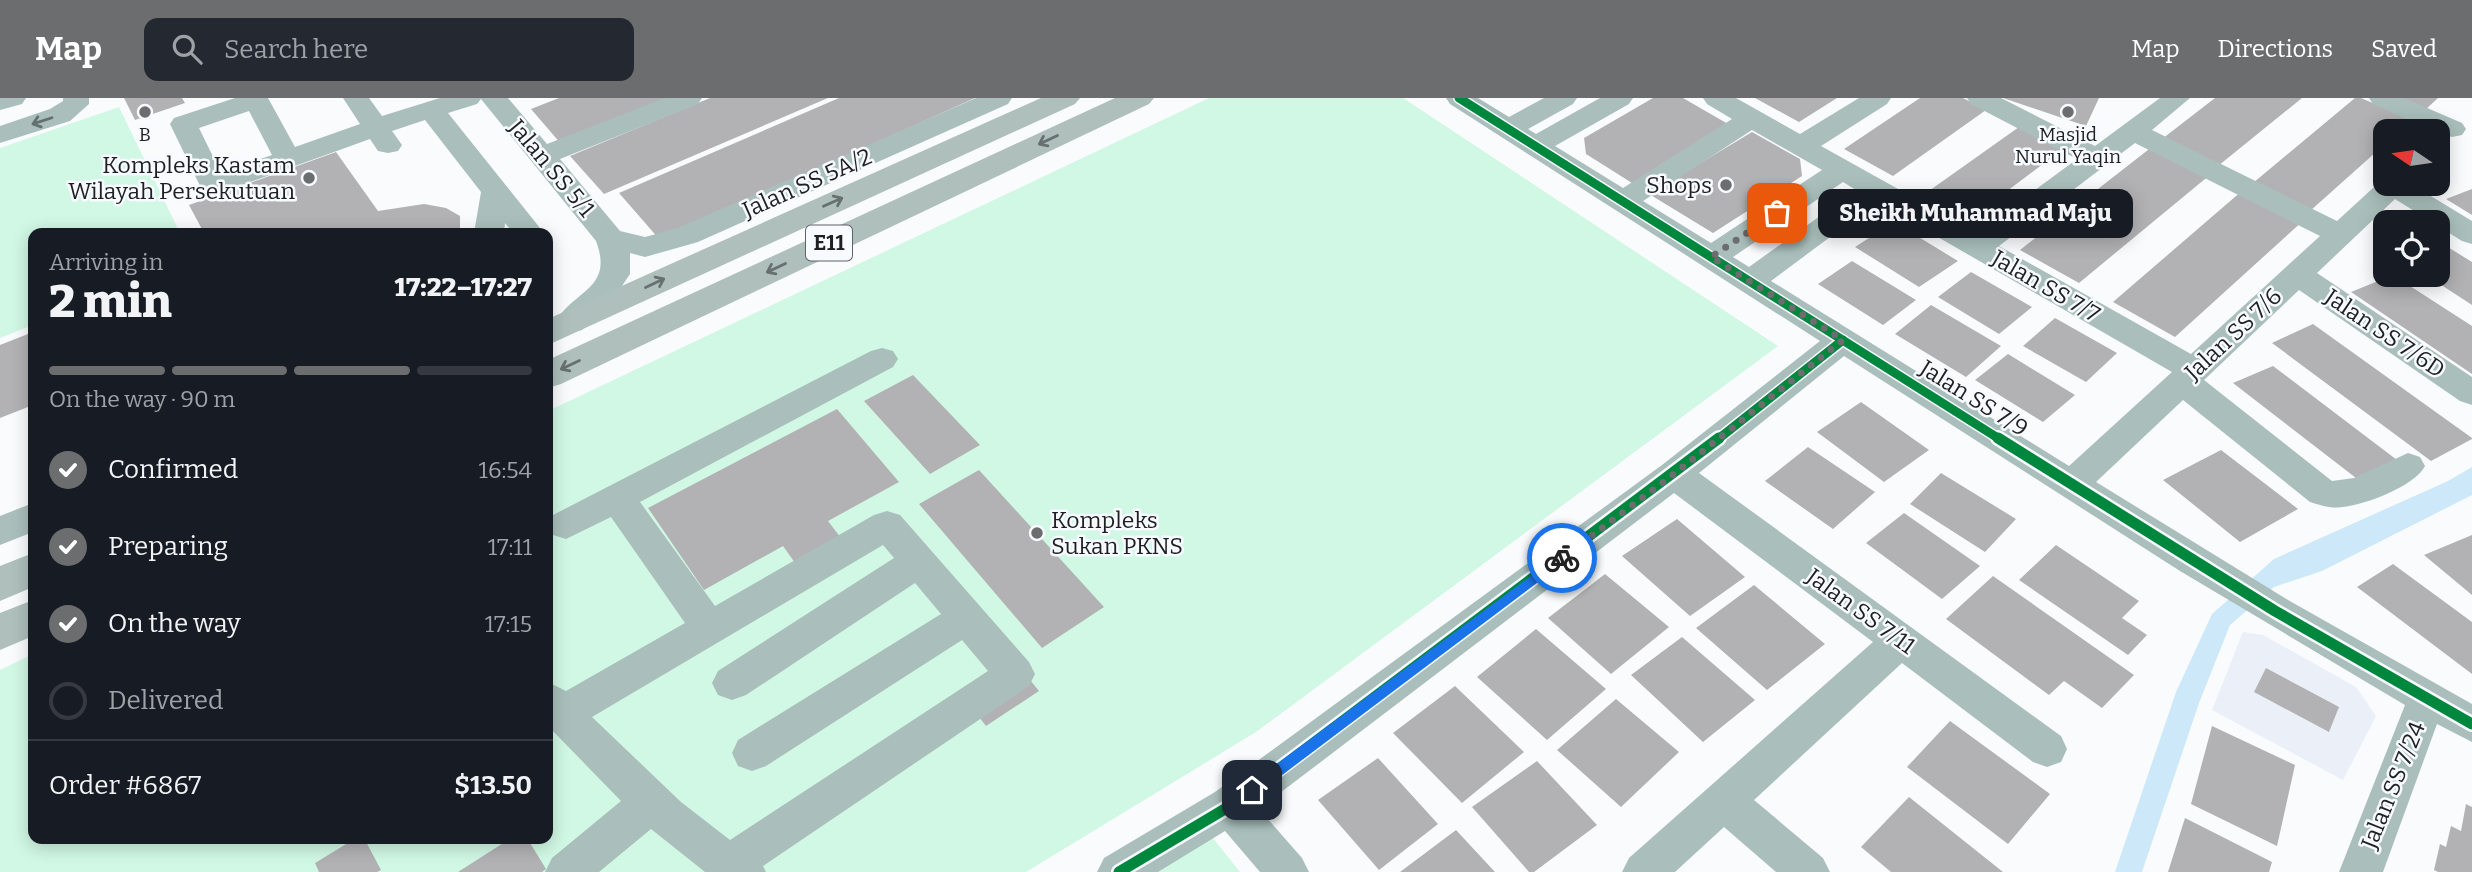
<!DOCTYPE html>
<meta charset="utf-8">
<style>
:root{--surface:#171b24;--page:#242831;--text:#f1f3f6;--muted:#9ea1a6;--line:#363941;--accent:#6b6d6f}
body{margin:0;font-family:Bitter,serif;background:var(--page);color:var(--text);height:100vh;display:flex;flex-direction:column;font-size:26px;white-space:nowrap}
*{box-sizing:border-box;margin:0}
p{font-size:23px;color:var(--muted)}
.icon{flex:none;width:38px;height:38px;fill:none;stroke:currentColor;stroke-width:2;stroke-linecap:round;stroke-linejoin:round}
.map{position:relative;flex:1;overflow:hidden}
.sheet{position:absolute;left:28px;top:130px;width:525px;height:616px;display:flex;flex-direction:column;background:var(--surface);border-radius:14px;box-shadow:0 4px 18px #0003}
.sheet>*{flex:none}
.needle{width:46px;rotate:283deg}
.fabs{position:absolute;left:2373px;top:21px;display:grid;gap:14px}
.fabs a{display:grid;place-items:center;width:77px;height:77px;border-radius:14px;background:var(--surface);box-shadow:0 4px 18px #0003;font-size:35px}
.pin{position:absolute;display:grid;place-items:center;width:60px;height:60px;color:#fff;margin:-30px;border-radius:14px;box-shadow:0 4px 10px #0006}
.courier{position:absolute;display:grid;place-items:center;width:70px;height:70px;margin:-35px;border:5px solid #1a73e8;border-radius:50%;background:#fff;color:#222;box-shadow:0 2px 9px #0007}
.bubble{position:absolute;height:49px;border-radius:14px;background:var(--surface);box-shadow:0 4px 18px #0003;font-size:23px;font-weight:800;line-height:49px;text-align:center}
.overview em{font-style:normal;font-weight:800}
.overview div{display:flex;flex-direction:column-reverse}
.overview{display:flex;align-items:center;justify-content:space-between;height:119px;padding:0 21px}
h1{font-size:46px;font-weight:800;line-height:52px}
.bar{display:grid;grid-template-columns:repeat(4,1fr);gap:10px 7px;align-content:center;height:84px;padding:0 21px}
.bar i{height:9px;border-radius:5px;background:var(--line)}
.bar .active{background:var(--accent)}
.bar p{grid-column:span 4}
.line{display:flex;align-items:center;gap:18px;padding:0 21px;border-top:2px solid var(--line)}
.line div{flex:1}
ol{padding:0 21px;list-style:none}
li{display:flex;align-items:center;gap:21px;height:77px}
li p{margin-inline-start:auto}
li .icon{padding:7px;border-radius:50%;background:var(--accent);color:#fff;stroke-width:4}
li:last-child{color:var(--muted)}
li i{width:38px;height:38px;border:4px solid var(--line);border-radius:50%}
header{display:flex;align-items:center;gap:42px;box-sizing:border-box;height:98px;padding:0 35px;background:var(--accent);color:#fff}
header strong{font-size:33px}
nav{display:flex;gap:38px;margin-inline-start:auto;font-size:24px}
.search{width:490px;height:63px;background:var(--page);display:flex;align-items:center;gap:18px;box-sizing:border-box;padding:0 24px;border-radius:14px;color:var(--muted);font-size:26px}
.map>svg:first-child{display:block}
.built{fill:#ebeff8}
.green{fill:#d1f8e5}
.water{fill:#cde9f9}
.building{fill:#b2b2b4}
.lines{fill:none;stroke-linecap:round;stroke-linejoin:round}
.minor{fill:#aabfbb;fill-rule:evenodd}
.highway{fill:#aebfbc;fill-rule:evenodd}
.cycleway-far1-casing{stroke:#f7faff;stroke-width:12}
.cycleway-casing{stroke:#f7faff;stroke-width:16}
.cycleway-far1{stroke:#00873e;stroke-width:9}
.cycleway{stroke:#00873e;stroke-width:11}
.oneway{stroke:#64706e}
.oneway2{stroke:#66706f}
.route{fill:#1a73e8}
.done{stroke:#6b6d6f;stroke-width:7;stroke-dasharray:0 12.6}
.poi-dot{fill:#6b6d6f;stroke:#f7faff;stroke-width:2.5}
.labels{text-anchor:middle;stroke-width:5;stroke-linejoin:round;paint-order:stroke}
.far-poi-label{font-size:19px;fill:#1e2022;stroke:#f7faff}
.shield{fill:#f7faff;stroke:#5f6164;stroke-width:2}
.shield-label{font-size:21px;font-weight:bold;fill:#1e2022}
.poi-label{font-size:23px;fill:#1e2022;stroke:#f7faff;text-anchor:end}
.street-label{font-size:23px;fill:#1e2022;stroke:#f7faff}
</style>
<header>
<strong>Map</strong>
<div class="search"><svg class="icon" aria-label="search" viewBox="0 0 24 24"><circle cx="10" cy="10" r="6"/><path d="M15 15l6 6"/></svg>Search here</div>
<nav><a>Map</a><a>Directions</a><a>Saved</a></nav>
</header>
<div class="map">
<svg width="2472" height="774" viewBox="0 0 2472 774">
<rect width="100%" height="100%" fill="#f9fbfd"/>
<path class="built" d="M2243,534L2263,537L2356,589L2376,618L2343,682L2212,612Z"/>
<path class="green" d="M1209,0H1403L1778,248L1256,634L1026,774H0V572L33,556V740H548V313Z
M119,9L180,135H33V227L0,240V50Z
M1212,739L1240,774H1156Z"/>
<path class="water" d="M2472,369V397L2322,473L2274,489L2230,527L2199,605L2142,774H2115L2176,594L2212,516L2274,461L2448,383Z"/>
<path class="building" d="M124,0H182L185,5L135,22Z
M559,0H677L562,47L531,11Z
M710,0H828L604,96L570,58Z
M839,0H975L660,142L619,95Z
M1653,0H1683L1728,26L1632,85L1586,56L1584,40Z
M1755,0H1837L1799,24Z
M1920,0H1963L1986,12L1893,78L1844,51Z
M2003,0H2099L2086,28Z
M2215,0H2302L2218,68L2162,41Z
M2355,0H2361L2412,22L2399,33H2385V46L2310,113L2253,85Z
M2397,0H2438L2425,12Z
M2019,29L2063,51L1971,120L1926,95Z
M1752,34L1800,61L1802,78L1713,135L1649,96Z
M2153,48L2211,76L2079,185L2020,152Z
M336,54L378,113L424,106L446,110L460,118V130L457,135H204L189,107Z
M2472,91V117L2446,101Z
M2243,92L2304,122L2175,239L2113,204Z
M1894,124L1958,163L1919,189L1855,149Z
M2438,143L2472,164V207L2426,177H2438Z
M1852,163L1916,202L1883,227L1818,186Z
M1971,174L2032,209L1999,236L1938,199Z
M2393,177L2472,228V276L2351,194Z
M1931,207L2001,248L1966,279L1895,236Z
M2055,220L2117,255L2086,284L2023,248Z
M2313,226L2472,340V341L2431,363L2272,245Z
M33,234V307L0,320V247Z
M2008,256L2075,297L2043,324L1975,282Z
M2273,268L2397,362L2356,380L2233,285Z
M913,277L980,347L930,376L864,303Z
M1861,304L1929,352L1884,384L1817,334Z
M837,311L899,384L828,423L844,444L798,469L783,448L704,492L648,410Z
M1808,349L1875,394L1833,431L1765,383Z
M2221,352L2298,411L2240,444L2163,382Z
M979,372L1104,509L1042,550L919,406Z
M1941,375L2016,421L1985,454L1910,406Z
M1904,415L1980,468L1942,501L1866,445Z
M1677,421L1745,479L1690,518L1622,458Z
M2472,437V497L2424,457Z
M2056,447L2139,503L2122,520L2147,537L2128,557L2019,482Z
M2393,466L2472,524V576L2357,489Z
M1605,476L1669,529L1611,576L1548,520Z
M1993,478L2134,577L2102,610L2064,583L2049,597L1946,521Z
M1754,487L1825,546L1767,592L1696,530Z
M1536,531L1606,591L1547,642L1477,579Z
M1682,539L1755,602L1703,644L1631,577Z
M2266,570L2339,609L2329,634L2254,594Z
M1026,577L1039,593L986,628L973,611Z
M1455,588L1524,654L1462,705L1393,635Z
M1616,601L1679,654L1621,709L1557,652Z
M1950,623L2050,696L2008,746L1907,669Z
M2212,628L2295,667L2277,748L2191,706Z
M1378,660L1438,726L1379,772L1318,702Z
M1537,663L1597,727L1534,774H1529L1472,709Z
M1909,699L2003,774H1891L1861,749Z
M2466,706L2472,709V774H2438L2434,772L2440,746L2446,749L2451,728L2461,733Z
M2185,720L2272,764L2269,774H2168Z
M1456,732L1495,774H1400Z
M356,740H364L381,772L377,774H319L315,765Z
M511,740H527L546,771L542,774H458Z"/>
<g class="lines">
<path class="minor" d="M0,0H26L22,6L0,12Z
M63,0H89V6L70,23L0,45V28L50,11L63,3Z
M235,0H268L295,49L360,26L343,0H369L382,18L440,0H508L547,46L665,0H702L698,6L560,61L620,133L645,139L678,130L976,0H1012L1008,6L698,144L645,159L630,155V176L610,206L582,232L571,235L560,232L555,224C575,191 614,191 596,143L481,1L477,6L448,15L544,135H513L505,125L504,135H474L481,94L425,22L392,33L402,47L398,53L388,55L378,53L370,41L223,94L213,97L203,94L170,26L174,20ZM249,13L272,57L221,75L199,30Z
M1446,0H1478L1509,19L1544,0H1577L1573,6L1528,31L1536,36L1600,0H1633L1629,6L1555,48L1623,90L1732,21L1707,6L1703,0H1736L1800,36L1859,0H1891L1887,6L1821,48L1977,135L2077,61L1971,6L1967,0H2001L2095,48L2160,0H2190L2152,32L2337,123L2385,79V86H2411L2472,123V146L2462,143L2438,128V124H2432L2395,101L2317,175L2472,279V307L2460,303L2299,192L2204,282L2332,383L2354,380L2408,355L2420,359L2425,368C2415,388 2365,407 2342,409C2331,411 2320,407 2310,404L2183,302L2096,384L2288,502L2472,606V644L2437,626L2383,774H2339L2405,607L2180,473L1844,258L1699,375L2061,638L2067,651L2061,664L2047,669L2033,664L1902,565L1754,702L1823,760L1830,774H1776L1724,729L1675,774H1622L1629,760L1873,544L1674,395L1259,711L1302,760L1309,774H1260L1225,733L1158,774H1097L1104,760L1215,694L1662,367L1820,243L1450,6ZM1752,32L1822,72L1711,145L1643,103ZM2135,45L2320,138L2191,256L1999,148ZM1843,84L1856,92L1749,169L1733,159ZM1877,104L2172,274L2069,368L1771,183Z
M2369,0H2404L2462,25L2466,31L2462,37L2452,39L2442,37L2373,6Z
M882,250L893,253L898,261L893,269L640,404L715,508L874,417L887,413L900,417L1029,564L1035,576L1029,588L763,768L766,774H705L651,731L599,774H545L552,760L621,703L548,628V584L566,593L685,525L611,419L566,441L553,437L548,427L553,417L871,253ZM883,447L894,460L718,573L712,585L718,597L732,602L746,597L915,485L941,516L738,642L732,655L738,668L752,673L766,668L962,542L988,573L730,742L681,704L592,619Z
M33,405V434L0,447V418Z"/>
<path class="highway" d="M1041,0H1080L1075,6L548,247V221Z
M1115,0H1154L1149,6L561,286L548,290V262Z
M33,455V489L0,503V468Z
M33,502V538L0,552V515Z"/>
<g class="cycleway-far1-casing">
<path id="cycleway-far1" d="M1459,0L2001,342
M1717,342L1843,242"/>
</g>
<g class="cycleway-casing">
<path id="cycleway" d="M1998,340L2275,513L2472,626
M1119,774L1230,708L1719,340"/>
</g>
<use href="#cycleway-far1" class="cycleway-far1"/>
<use href="#cycleway" class="cycleway"/>
</g>
<defs><path id="oneway-shaft" d="M-6 0H5M1.5-3L5.5 0L1.5 3" fill="none" stroke-width="1.6" stroke-linecap="round" stroke-linejoin="round" transform="scale(1.75)"/></defs>
<use class="oneway" href="#oneway-shaft" transform="translate(42 23) rotate(162)"/>
<g class="oneway2">
<use href="#oneway-shaft" transform="translate(1048 42) rotate(155)"/>
<use href="#oneway-shaft" transform="translate(833 104) rotate(-24)"/>
<use href="#oneway-shaft" transform="translate(776 170) rotate(155)"/>
<use href="#oneway-shaft" transform="translate(655 185) rotate(-25)"/>
<use href="#oneway-shaft" transform="translate(570 267) rotate(155)"/>
</g>
<path class="route" d="M1562,455L1568,460L1566,463L1257,696H1248V687Z"/>
<g class="lines">
<path class="done" d="M1562,460L1674,376L1843,242L1711,159L1777,115"/>
</g>
<g class="poi-dot">
<circle cx="145" cy="14" r="7"/>
<circle cx="2068" cy="14" r="7"/>
<circle cx="309" cy="80" r="7"/>
<circle cx="1726" cy="87" r="7"/>
<circle cx="1037" cy="435" r="7"/>
</g>
<g class="labels">
<g class="far-poi-label">
<text x="145" y="43">B</text>
<text x="2068" y="43">Masjid<tspan x="2068" dy="22">Nurul Yaqin</tspan></text>
</g>
<rect class="shield" x="806" y="127.5" width="46" height="35" rx="5"/>
<g class="shield-label">
<text x="829" y="152">E11</text>
</g>
<g class="poi-label">
<text x="295" y="75">Kompleks Kastam<tspan x="295" dy="26">Wilayah Persekutuan</tspan></text>
<text x="1712" y="95">Shops</text>
<text x="1051" y="430" text-anchor="start">Kompleks<tspan x="1051" dy="26">Sukan PKNS</tspan></text>
</g>
<g class="street-label">
<text transform="translate(552 70) rotate(50)" y="8">Jalan SS 5/1</text>
<text transform="translate(807 85) rotate(-24)" y="8">Jalan SS 5A/2</text>
<text transform="translate(2046 188) rotate(30)" y="8">Jalan SS 7/7</text>
<text transform="translate(2385 235) rotate(34)" y="8">Jalan SS 7/6D</text>
<text transform="translate(2233 236) rotate(-43)" y="8">Jalan SS 7/6</text>
<text transform="translate(1974 300) rotate(32)" y="8">Jalan SS 7/9</text>
<text transform="translate(1861 513) rotate(36)" y="8">Jalan SS 7/11</text>
<text transform="translate(2393 687) rotate(-68)" y="8">Jalan SS 7/24</text>
</g>
</g>
</svg>
<div class="fabs">
<a><svg class="needle" viewBox="-14 -14 28 28"><path d="M0-13l5 13h-10z" fill="#e53935"/><path d="M0 13l5-13h-10z" fill="#9ea1a6"/></svg></a>
<a><svg class="icon" aria-label="locate" viewBox="0 0 24 24"><circle cx="12" cy="12" r="6"/><path d="M12 2v4M12 18v4M2 12h4M18 12h4"/></svg></a>
</div>
<div class="pin" style="left:1777px;top:115px;background:#ea580c"><svg class="icon" aria-label="bag" viewBox="0 0 24 24"><path d="M5 8h14l-1 12H6zM9 8a3 3 0 0 1 6 0"/></svg></div>
<div class="pin" style="left:1252px;top:692px;background:#1f2937"><svg class="icon" aria-label="home" viewBox="0 0 24 24"><path d="M3 11l9-7 9 7M6 9v11h12V9"/></svg></div>
<div class="courier" style="left:1562px;top:460px"><svg class="icon" aria-label="bike" viewBox="0 0 24 24"><circle cx="6" cy="16" r="4"/><circle cx="18" cy="16" r="4"/><path d="M6 16l4-8h5l3 8M10 8l3 8H6M13 5h3"/></svg></div>
<div class="bubble" style="left:1818px;top:91px;width:315px">Sheikh Muhammad Maju</div>
<section class="sheet">
<div class="overview"><div><h1>2 min</h1><p>Arriving in</p></div><em>17:22–17:27</em></div>
<div class="bar"><i class="active"></i><i class="active"></i><i class="active"></i><i></i><p>On the way · 90 m</p></div>
<ol>
<li><svg class="icon" aria-label="check" viewBox="0 0 24 24"><path d="M5 12l5 5 9-10"/></svg>Confirmed<p>16:54</p></li>
<li><svg class="icon" aria-label="check" viewBox="0 0 24 24"><path d="M5 12l5 5 9-10"/></svg>Preparing<p>17:11</p></li>
<li><svg class="icon" aria-label="check" viewBox="0 0 24 24"><path d="M5 12l5 5 9-10"/></svg>On the way<p>17:15</p></li>
<li><i></i>Delivered</li>
</ol>
<div class="line" style="height:91px"><div>Order #6867</div><b>$13.50</b></div>
</section>
</div>
